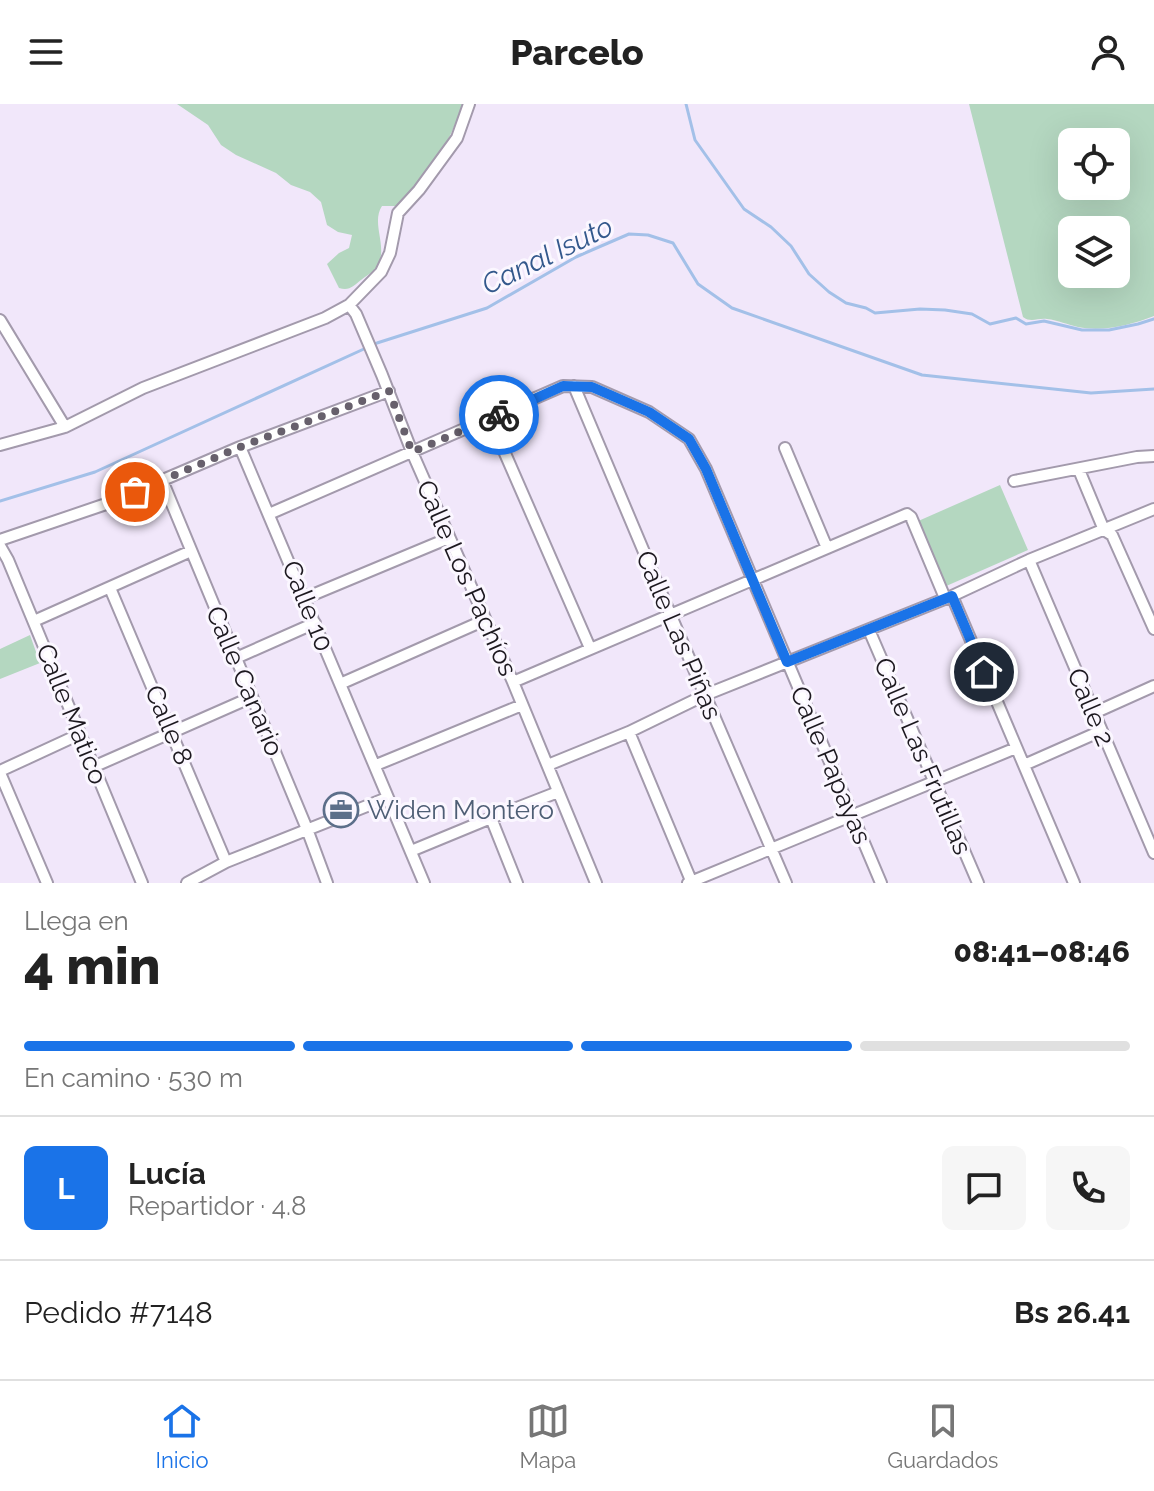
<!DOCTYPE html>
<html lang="es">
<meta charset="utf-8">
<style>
:root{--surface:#fff;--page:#f6f6f6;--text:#222;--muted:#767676;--line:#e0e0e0;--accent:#1a73e8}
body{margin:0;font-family:Raleway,sans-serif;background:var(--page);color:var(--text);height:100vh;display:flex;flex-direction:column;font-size:30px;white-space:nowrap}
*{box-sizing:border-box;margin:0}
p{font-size:26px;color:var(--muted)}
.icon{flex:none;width:44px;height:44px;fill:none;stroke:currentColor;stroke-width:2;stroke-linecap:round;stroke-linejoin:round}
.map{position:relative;height:779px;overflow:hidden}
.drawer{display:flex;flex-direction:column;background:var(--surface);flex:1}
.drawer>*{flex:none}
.fabs{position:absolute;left:1058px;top:24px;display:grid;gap:16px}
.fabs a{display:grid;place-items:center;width:72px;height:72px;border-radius:12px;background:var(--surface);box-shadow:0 8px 32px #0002;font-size:40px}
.pin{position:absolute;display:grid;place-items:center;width:68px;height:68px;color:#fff;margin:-34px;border:4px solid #fff;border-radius:50%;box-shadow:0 2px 8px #0007}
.courier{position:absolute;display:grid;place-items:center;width:80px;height:80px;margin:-40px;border:6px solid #1a73e8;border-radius:50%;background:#fff;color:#222;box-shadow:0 2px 10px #0007}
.summary em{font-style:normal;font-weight:800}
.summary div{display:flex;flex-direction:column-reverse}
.summary{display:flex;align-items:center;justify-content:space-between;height:136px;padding:0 24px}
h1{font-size:52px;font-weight:800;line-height:60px}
.bar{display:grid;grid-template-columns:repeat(4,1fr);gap:12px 8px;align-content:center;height:96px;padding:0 24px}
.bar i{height:10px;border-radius:6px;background:var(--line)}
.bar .current{background:var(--accent)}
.bar p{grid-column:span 4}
.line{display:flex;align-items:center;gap:20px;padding:0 24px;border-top:2px solid var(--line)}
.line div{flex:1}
.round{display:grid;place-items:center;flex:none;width:84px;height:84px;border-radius:12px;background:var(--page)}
header{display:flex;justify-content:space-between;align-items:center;height:104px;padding:0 24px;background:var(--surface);font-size:36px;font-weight:800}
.dock{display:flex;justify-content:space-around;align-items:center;height:112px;border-top:2px solid var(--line);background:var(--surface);font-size:22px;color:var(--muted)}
.dock a{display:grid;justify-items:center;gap:4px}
.dock .current{color:var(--accent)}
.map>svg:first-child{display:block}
.green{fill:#b4d7c0;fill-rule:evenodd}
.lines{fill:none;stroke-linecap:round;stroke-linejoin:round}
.stream{stroke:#a3c0e8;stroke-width:3}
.minor-casing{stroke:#a39aac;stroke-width:14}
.minor{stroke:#fff;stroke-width:10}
.done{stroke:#67606c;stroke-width:8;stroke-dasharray:0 14.4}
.route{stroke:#1a73e8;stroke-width:10}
.labels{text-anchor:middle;stroke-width:6;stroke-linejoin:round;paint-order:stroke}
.street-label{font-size:26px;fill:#1c181f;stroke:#fbf7ff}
.service-label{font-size:26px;fill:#4e5e75;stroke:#fbf7ff;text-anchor:start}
.water-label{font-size:28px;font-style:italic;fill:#33588c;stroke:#fbf7ff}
</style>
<header><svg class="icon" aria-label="menu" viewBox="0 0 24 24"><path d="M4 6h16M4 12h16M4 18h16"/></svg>Parcelo<svg class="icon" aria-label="person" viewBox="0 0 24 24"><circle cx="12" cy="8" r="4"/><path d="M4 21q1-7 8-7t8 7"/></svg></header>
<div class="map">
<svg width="1154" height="779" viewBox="0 0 1154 779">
<rect width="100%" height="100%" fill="#f1e7fa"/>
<path class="green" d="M177,0H462C450,43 427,69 398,102H382C370,120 390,145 376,164C373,168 366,172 361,176C353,182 350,187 339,184L327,160L339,149L349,144L352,131L338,128L327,121L321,98L310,88L291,81L276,69L236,51L221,41L208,21Z
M969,0H1154V212C1131,221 1103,228 1078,223C1068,221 1058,216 1047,215C1037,214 1031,219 1023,213ZM1116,38V82H1072V38ZM1116,126V170H1072V126Z
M1000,381L1028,446L944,483L916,418Z
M30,531L40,559L0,575V545Z"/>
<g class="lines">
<path class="stream" d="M686,0L695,36L744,105L771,123L791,142L809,170L829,188L846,199L866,204L875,209L920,205L945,206L972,210L990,220L1016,214L1026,220L1044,217L1082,226H1109L1138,220L1154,215
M0,397L95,368L377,239L487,204L576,153L629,130L648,131L673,139L698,180L732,204L922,271L1091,289L1154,285"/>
<g class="minor-casing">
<path id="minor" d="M349,201L356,210L382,271L412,348L513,578L596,779
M0,216L65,323
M574,282L671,512L786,779
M490,315L590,544
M0,341L65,323L143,284L325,214L349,201L381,168L390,149L398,109L419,86L457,34L469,0
M240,343L424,779
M785,344L827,444
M1079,366L1104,426L1112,431L1154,525
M162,376L307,725L327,779
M1014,377L1137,353L1154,352
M269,410L563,282L592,283L649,308L689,335L706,365L881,779
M0,436L109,399L240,343L389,287
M0,442L8,456L142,779
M1029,456L1154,749
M110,484L226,758
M952,492L1074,779
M305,494L449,434
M34,517L191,447
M869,526L978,779
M236,554L315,519
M513,578L907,410L911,413L945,494
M340,580L485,516
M1094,609L1154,582
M629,628L692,779
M376,661L522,601
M548,661L629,628L705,591L952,492L1029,456L1154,405
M1024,661L1101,627
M93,663L252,593
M0,667L80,630
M0,669L47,779
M491,714L517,779
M411,747L491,714L558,688
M187,779L226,758L387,694
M688,779L1016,644"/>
</g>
<use href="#minor" class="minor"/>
</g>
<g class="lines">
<path class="done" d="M135,388L240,343L389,287L412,348L499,311"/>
<path class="route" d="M499,311L563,282L592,283L649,308L689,335L706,365L787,558L952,492L984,568"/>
</g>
<defs>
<g id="office-ring" transform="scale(1.8)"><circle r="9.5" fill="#fbf7ff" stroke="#5c6f8a" stroke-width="1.5"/><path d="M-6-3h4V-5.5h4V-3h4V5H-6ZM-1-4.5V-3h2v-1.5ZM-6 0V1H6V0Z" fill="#5c6f8a"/></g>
</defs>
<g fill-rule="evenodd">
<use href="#office-ring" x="341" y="706"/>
</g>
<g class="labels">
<g class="street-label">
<text transform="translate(467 474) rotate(66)" y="9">Calle Los Pachíos</text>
<text transform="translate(308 502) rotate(68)" y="9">Calle 10</text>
<text transform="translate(679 531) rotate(67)" y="9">Calle Las Piñas</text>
<text transform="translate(245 577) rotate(67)" y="9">Calle Canario</text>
<text transform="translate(1091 603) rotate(67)" y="9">Calle 2</text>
<text transform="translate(72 610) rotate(68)" y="9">Calle Matico</text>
<text transform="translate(169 621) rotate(67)" y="9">Calle 8</text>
<text transform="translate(923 652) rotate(67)" y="9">Calle Las Frutillas</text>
<text transform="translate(831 661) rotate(67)" y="9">Calle Papayas</text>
</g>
<g class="service-label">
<text x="367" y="715">Widen Montero</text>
</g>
<g class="water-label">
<text transform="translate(547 151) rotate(-26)" y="10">Canal Isuto</text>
</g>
</g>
</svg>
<div class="fabs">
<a><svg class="icon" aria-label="locate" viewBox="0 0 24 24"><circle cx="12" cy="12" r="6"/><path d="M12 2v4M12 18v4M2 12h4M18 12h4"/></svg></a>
<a><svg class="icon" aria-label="layers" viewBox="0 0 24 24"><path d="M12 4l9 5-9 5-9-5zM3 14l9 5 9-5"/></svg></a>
</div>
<div class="pin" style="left:135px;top:388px;background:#ea580c"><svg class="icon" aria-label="bag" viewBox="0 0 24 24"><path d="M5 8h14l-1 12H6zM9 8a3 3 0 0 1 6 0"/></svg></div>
<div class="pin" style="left:984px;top:568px;background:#1f2937"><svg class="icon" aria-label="home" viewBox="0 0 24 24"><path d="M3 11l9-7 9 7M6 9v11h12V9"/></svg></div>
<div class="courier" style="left:499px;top:311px"><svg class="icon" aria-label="bike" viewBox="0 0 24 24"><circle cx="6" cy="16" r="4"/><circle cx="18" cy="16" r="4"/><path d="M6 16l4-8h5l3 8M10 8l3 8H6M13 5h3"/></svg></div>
</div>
<section class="drawer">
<div class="summary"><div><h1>4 min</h1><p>Llega en</p></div><em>08:41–08:46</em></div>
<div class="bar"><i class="current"></i><i class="current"></i><i class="current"></i><i></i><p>En camino · 530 m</p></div>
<div class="line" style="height:144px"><b class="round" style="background:var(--accent);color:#fff">L</b><div><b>Lucía</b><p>Repartidor · 4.8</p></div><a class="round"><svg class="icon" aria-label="chat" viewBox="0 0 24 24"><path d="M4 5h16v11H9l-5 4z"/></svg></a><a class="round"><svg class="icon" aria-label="phone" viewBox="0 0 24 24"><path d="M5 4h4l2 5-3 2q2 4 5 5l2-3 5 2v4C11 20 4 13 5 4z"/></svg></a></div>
<div class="line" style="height:104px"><div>Pedido #7148</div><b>Bs 26.41</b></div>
</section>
<nav class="dock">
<a class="current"><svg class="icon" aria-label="home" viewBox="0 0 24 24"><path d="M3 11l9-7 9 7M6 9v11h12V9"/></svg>Inicio</a>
<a><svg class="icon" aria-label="map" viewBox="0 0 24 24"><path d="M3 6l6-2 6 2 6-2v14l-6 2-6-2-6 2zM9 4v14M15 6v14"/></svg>Mapa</a>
<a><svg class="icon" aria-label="saved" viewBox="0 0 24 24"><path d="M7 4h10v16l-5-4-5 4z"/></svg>Guardados</a>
</nav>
